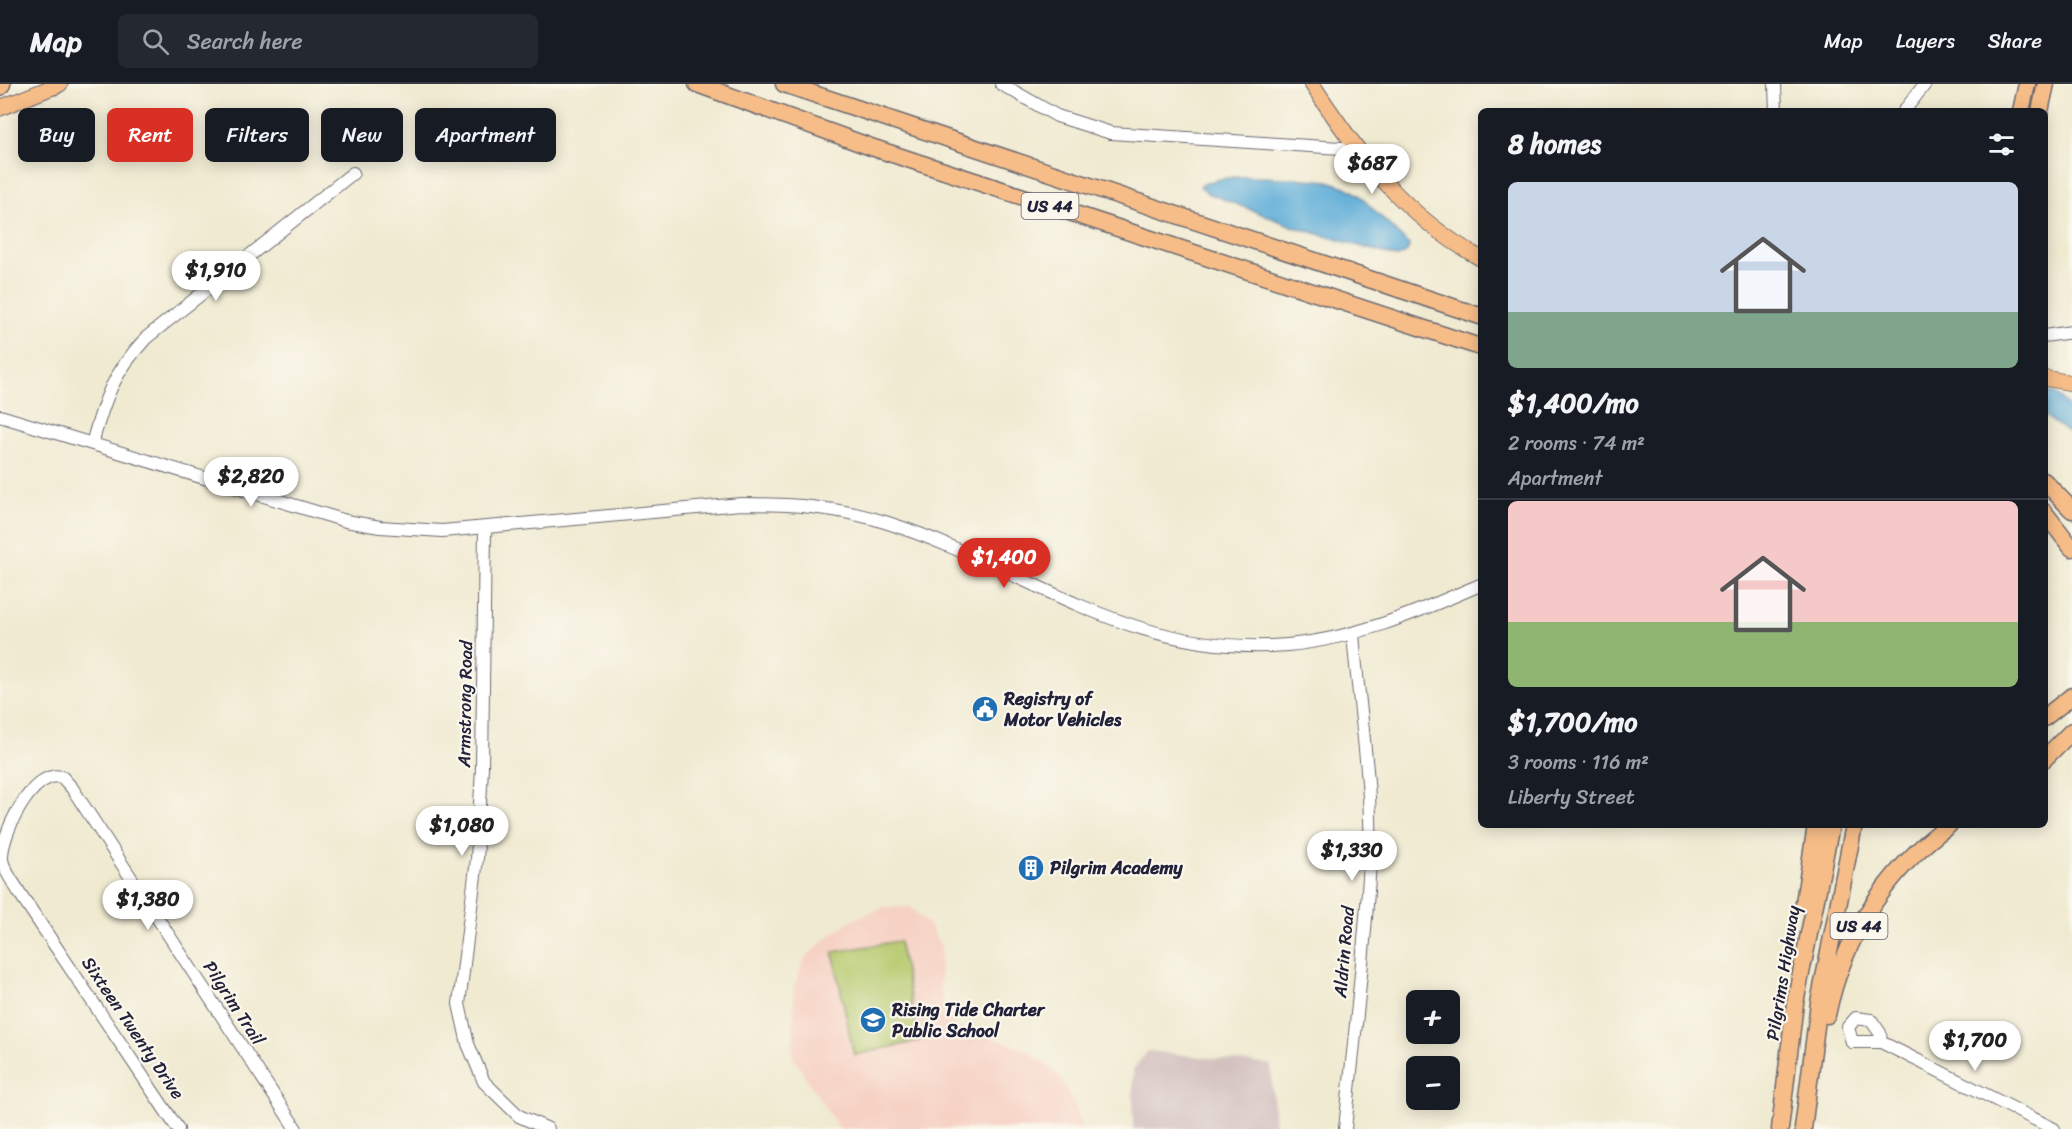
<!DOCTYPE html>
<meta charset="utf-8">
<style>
body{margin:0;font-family:Sriracha,sans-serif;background:#242831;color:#f1f3f6;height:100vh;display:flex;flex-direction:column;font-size:22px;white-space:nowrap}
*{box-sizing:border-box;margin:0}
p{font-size:20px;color:#9ea1a6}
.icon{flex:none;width:33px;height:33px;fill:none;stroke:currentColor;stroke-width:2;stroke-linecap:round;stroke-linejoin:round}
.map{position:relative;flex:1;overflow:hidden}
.side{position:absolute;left:1478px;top:24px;width:570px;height:720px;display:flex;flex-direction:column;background:#171b24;border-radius:9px;box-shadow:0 3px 15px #0003}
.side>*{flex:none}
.banner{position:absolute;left:18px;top:24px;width:570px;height:54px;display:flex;gap:12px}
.fabs{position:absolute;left:1406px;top:906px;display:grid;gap:12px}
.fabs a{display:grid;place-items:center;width:54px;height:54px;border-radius:9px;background:#171b24;box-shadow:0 3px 15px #0003;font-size:30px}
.price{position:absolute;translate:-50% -51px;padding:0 14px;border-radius:21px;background:#fff;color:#222;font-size:20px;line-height:39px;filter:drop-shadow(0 2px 3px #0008)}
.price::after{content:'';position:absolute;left:50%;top:36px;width:18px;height:14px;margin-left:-9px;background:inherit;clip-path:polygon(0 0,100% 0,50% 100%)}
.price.selected{background:#d93025;color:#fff}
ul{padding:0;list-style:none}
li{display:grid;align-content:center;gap:12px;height:318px;padding:0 30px}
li+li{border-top:2px solid #363941}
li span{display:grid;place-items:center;height:186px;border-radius:9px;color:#555}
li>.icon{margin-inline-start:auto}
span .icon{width:108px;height:108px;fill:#fffc;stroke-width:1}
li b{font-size:26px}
h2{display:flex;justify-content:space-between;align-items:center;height:72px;padding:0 30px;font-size:26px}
.tag{padding:0 21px;border-radius:9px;background:#171b24;box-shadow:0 3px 15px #0003;font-size:21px;line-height:54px}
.tag.selected{background:#d93025;color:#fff}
header{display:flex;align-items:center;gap:36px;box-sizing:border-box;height:84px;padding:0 30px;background:#171b24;border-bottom:2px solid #363941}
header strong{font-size:28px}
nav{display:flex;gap:33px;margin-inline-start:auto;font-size:21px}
.search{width:420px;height:54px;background:#242831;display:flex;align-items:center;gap:15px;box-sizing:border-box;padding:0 21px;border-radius:9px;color:#9ea1a6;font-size:22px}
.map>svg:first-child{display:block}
</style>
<header>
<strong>Map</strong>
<div class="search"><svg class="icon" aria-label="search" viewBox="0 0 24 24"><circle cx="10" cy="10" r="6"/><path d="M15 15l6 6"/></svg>Search here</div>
<nav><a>Map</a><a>Layers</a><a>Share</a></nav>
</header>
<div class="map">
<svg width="2072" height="1045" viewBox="0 0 2072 1045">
<rect width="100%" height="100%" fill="#fbf7ec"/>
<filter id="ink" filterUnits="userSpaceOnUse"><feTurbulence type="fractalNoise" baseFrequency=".0167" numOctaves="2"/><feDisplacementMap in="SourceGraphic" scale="12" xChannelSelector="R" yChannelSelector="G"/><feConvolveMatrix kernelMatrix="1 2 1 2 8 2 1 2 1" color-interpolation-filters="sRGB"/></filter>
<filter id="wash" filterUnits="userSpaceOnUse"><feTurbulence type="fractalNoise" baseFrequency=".008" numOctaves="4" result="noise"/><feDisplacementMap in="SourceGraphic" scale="24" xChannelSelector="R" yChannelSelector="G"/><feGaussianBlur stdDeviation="1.35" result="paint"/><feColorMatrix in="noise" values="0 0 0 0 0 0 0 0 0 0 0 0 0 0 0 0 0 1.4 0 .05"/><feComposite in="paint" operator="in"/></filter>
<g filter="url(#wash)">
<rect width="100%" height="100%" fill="#f0ead1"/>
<path fill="#f6d2c4" d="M884 823H910L928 840 941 863 940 900 945 929 958 944 1026 965 1058 990 1075 1021 1082 1045H839L793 973 794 903 805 874 827 854 850 837Z"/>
<path fill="#d1bfbe" d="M1148 967 1271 981 1275 1045H1133V985Z"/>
<path fill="#b5c96d" stroke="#6c7654" stroke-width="1.5" d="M899 857 919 957 854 971 833 868Z"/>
<path fill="#5eadd8" stroke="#40688a" stroke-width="1.5" d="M1293 94 1328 97 1346 103 1358 110 1409 161C1408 169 1404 171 1397 173L1295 143 1208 109 1200 102C1225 88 1264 94 1293 94Z
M2045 306 2054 309 2072 325V351L2045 332Z"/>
</g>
<g filter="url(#ink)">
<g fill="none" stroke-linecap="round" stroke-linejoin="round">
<defs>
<path id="minor" d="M1001 0 1057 32 1111 49 1356 65
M1775 0 1776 27
M1904 27 1925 0
M2044 252 2072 248
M0 332 346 437 380 443 442 447 741 420C792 420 839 423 888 439 1028 484 1128 574 1287 561 1356 555 1417 528 1480 501
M92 360C105 313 113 290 146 254L353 89
M485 443 482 684 477 775 459 920 468 960 484 998 519 1032 548 1045
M1881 958 1880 949 1871 936 1856 934 1848 943 1852 958H1881L2054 1045
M178 1045 19 808C14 799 4 787 2 776 0 752 33 684 62 693L72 704 296 1045
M1345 1045C1354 956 1365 867 1370 777 1373 703 1359 624 1353 550"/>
<path id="major" d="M1312 0C1359 72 1403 131 1480 174
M0 24 60 0
M2044 294 2072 299"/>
<path id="highway" d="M53 0 55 2
M697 0 871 63 1480 263
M784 0 1480 232
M0 3 2 0
M2021 27 2027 0
M2040 27 2046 0
M2044 397 2072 426
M2044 428 2072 464
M2044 634 2072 612
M2044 675 2072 647
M1804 819 1816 741
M1827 931C1843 854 1886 787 1949 741
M1780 1045 1795 919 1831 741
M1803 1045 1819 919 1854 741"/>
</defs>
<use href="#minor" stroke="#6a6870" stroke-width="14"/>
<use href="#major" stroke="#6a6870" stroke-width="17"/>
<use href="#highway" stroke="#6a6870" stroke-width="19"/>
<use href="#minor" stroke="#fff" stroke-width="12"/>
<use href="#major" stroke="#f7bd88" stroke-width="15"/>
<use href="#highway" stroke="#f7bd88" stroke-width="16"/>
</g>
</g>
<defs>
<symbol id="civic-disc" viewBox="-11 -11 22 22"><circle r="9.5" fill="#1f6fb2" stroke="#fbf7ec"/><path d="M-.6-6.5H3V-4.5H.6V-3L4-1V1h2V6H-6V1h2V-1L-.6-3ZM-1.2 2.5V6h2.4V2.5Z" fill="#fff"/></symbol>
<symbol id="building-disc" viewBox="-11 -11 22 22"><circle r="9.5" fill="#1f6fb2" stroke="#fbf7ec"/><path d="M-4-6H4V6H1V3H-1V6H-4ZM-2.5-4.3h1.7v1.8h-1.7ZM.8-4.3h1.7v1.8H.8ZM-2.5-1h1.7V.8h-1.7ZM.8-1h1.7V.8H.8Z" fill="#fff"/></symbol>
<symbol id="school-disc" viewBox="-11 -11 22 22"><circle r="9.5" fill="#1f6fb2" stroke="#fbf7ec"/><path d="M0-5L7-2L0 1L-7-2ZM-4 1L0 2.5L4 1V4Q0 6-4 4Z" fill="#fff"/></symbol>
</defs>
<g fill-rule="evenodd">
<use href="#civic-disc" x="970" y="610" width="30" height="30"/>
<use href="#building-disc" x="1016" y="769" width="30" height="30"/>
<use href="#school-disc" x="858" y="921" width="30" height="30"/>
</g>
<g text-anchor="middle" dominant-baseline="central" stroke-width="4.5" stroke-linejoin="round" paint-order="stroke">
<g fill="#fbf7ec" stroke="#636270" stroke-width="1.5">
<rect x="1021.5" y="109" width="57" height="26" rx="4.5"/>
<rect x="1830.5" y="829" width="57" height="26" rx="4.5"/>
</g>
<g font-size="16" font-weight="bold" fill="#22223b">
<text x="1050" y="122">US 44</text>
<text x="1859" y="842">US 44</text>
</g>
<g font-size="18" font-weight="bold" fill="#22223b" stroke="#fbf7ec" text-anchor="start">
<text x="1004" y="615">Registry of<tspan x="1004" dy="21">Motor Vehicles</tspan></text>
<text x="1050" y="784">Pilgrim Academy</text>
<text x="892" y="926">Rising Tide Charter<tspan x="892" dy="21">Public School</tspan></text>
</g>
<g font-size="18" fill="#22223b" stroke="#fbf7ec">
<text transform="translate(465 620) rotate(-89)">Armstrong Road</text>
<text transform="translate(1344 868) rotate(-85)">Aldrin Road</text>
<text transform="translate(1783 889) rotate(-81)">Pilgrims Highway</text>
<text transform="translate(234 919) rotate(57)">Pilgrim Trail</text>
<text transform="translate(133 944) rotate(56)">Sixteen Twenty Drive</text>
</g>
</g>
</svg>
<div class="fabs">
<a>+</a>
<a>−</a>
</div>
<b class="price" style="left:1372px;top:111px">$687</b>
<b class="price" style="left:216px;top:218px">$1,910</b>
<b class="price" style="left:251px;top:424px">$2,820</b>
<b class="price selected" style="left:1004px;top:505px">$1,400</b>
<b class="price" style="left:462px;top:773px">$1,080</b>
<b class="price" style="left:1352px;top:798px">$1,330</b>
<b class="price" style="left:148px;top:847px">$1,380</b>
<b class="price" style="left:1975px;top:988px">$1,700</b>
<div class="banner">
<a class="tag">Buy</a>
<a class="tag selected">Rent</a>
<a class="tag">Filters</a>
<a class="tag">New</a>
<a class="tag">Apartment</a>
</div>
<section class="side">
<h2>8 homes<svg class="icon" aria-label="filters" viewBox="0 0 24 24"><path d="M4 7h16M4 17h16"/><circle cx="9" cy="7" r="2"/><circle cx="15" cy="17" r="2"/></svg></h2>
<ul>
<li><span style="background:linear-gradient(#c9d6e8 70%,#7fa58c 0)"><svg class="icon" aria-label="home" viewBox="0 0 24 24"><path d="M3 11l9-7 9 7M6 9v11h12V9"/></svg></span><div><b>$1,400/mo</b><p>2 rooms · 74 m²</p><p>Apartment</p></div></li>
<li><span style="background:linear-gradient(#f6c9c9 65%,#8fb573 0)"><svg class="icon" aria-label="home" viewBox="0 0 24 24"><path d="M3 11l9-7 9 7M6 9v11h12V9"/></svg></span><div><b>$1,700/mo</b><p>3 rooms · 116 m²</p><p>Liberty Street</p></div></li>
</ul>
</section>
</div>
